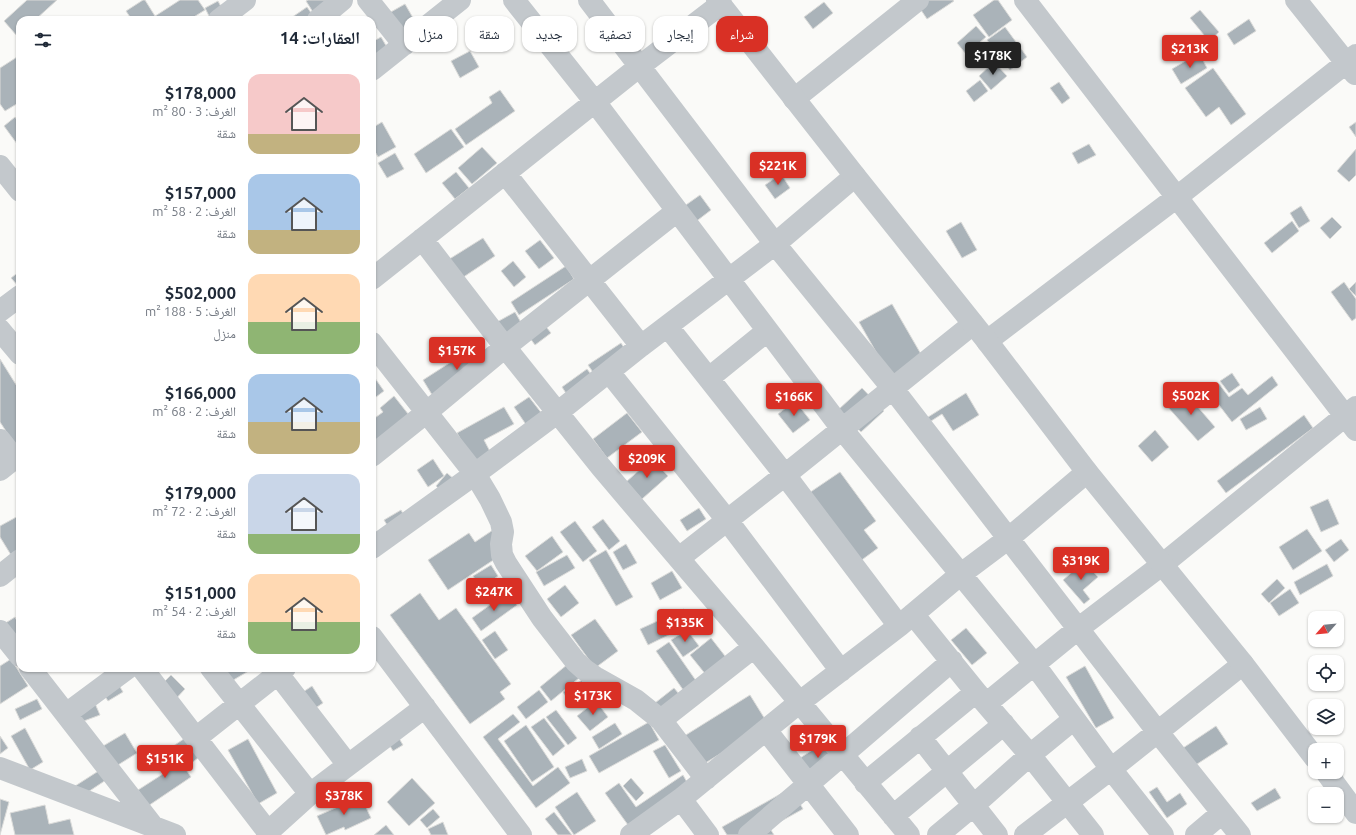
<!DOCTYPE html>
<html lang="ar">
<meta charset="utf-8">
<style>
body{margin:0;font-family:Ubuntu,"Noto Naskh Arabic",sans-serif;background:#f6f6f7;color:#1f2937;direction:rtl;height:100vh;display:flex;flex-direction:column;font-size:15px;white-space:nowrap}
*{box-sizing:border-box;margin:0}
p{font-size:13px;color:#747a83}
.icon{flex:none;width:22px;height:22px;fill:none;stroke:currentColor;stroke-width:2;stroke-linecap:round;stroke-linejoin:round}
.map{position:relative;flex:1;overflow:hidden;direction:ltr}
.drawer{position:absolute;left:16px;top:16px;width:360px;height:656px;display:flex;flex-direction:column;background:#fff;border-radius:12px;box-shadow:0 1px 3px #0004;direction:rtl}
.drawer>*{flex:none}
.guide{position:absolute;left:388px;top:16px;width:380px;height:36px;direction:rtl;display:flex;gap:8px}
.needle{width:26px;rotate:243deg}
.fabs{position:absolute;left:1308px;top:611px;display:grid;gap:8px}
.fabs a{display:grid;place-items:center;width:36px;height:36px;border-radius:8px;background:#fff;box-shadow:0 1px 3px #0004;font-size:20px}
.price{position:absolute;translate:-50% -34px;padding:0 9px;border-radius:4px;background:#d93025;color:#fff;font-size:13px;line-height:26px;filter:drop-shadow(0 1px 2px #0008)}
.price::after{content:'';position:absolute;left:50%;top:24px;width:12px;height:9px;margin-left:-6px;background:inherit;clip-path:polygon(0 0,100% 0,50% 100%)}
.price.on{background:#222;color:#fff}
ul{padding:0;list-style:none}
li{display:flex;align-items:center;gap:12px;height:100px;padding:0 16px}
li span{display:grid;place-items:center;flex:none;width:112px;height:80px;border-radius:12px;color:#555}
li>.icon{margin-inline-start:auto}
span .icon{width:48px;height:48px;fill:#fffc;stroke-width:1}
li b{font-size:17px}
h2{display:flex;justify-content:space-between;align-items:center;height:48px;padding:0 16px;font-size:17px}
.tag{padding:0 14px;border-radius:12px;background:#fff;box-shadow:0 1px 3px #0004;font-size:14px;line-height:36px}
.tag.on{background:#d93025;color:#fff}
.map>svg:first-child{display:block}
</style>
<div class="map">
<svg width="1356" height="835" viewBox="0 0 1356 835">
<rect width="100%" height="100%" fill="#fafaf8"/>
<path fill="#aab3b9" stroke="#dcdcda" d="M27 0H57L35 20H20V33L17 36 4 21Z
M143 0H145L155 16 149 20H132L126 11Z
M180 0H198L205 10 189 20H149Z
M308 0H344L318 20 306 1Z
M929 0H953L954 1 927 19 919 7Z
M994 0H998L1012 20 989 37 973 15Z
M218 1 228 20H211L205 8Z
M824 2 833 13 813 29 804 17Z
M405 4 427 42 404 55 382 17Z
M307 7 316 20H288Z
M1200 10 1219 32 1209 41 1190 18Z
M1249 19 1256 31 1234 45 1227 34Z
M976 26 986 37 966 54 957 43Z
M1005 27 1027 57 1010 70 987 40Z
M381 37 395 61 382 70 372 54V42Z
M470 51 479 67 460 78 451 61Z
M1199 53 1207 68 1181 84 1172 69Z
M17 57 20 62V102L5 111 0 104V68Z
M994 62 1007 76 991 90 979 76Z
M1213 68 1246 114 1231 125 1219 107 1206 117 1185 88Z
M980 80 988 91 974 102 966 91Z
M1059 82 1070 98 1062 104 1050 88Z
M500 90 515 111 466 145 455 129 492 103 489 97Z
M15 117 20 124V148L4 126Z
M382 122 396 147 378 157 372 146V128Z
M1356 122V137L1349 127Z
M451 129 464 147 426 173 414 154Z
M1089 144 1096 155 1078 164 1072 153Z
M482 147 497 163 472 184 458 168Z
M1356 149V175L1349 182 1337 171Z
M395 153 404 169 387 178 378 163Z
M456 172 469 188 455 199 442 183Z
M781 174 790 188 775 199 765 185Z
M700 195 711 210 694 223 683 207Z
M1301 206 1310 221 1299 228 1290 213Z
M1332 217 1342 227 1330 239 1320 228Z
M1292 221 1299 231 1272 253 1264 243Z
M961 222 977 250 962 258 946 231Z
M483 238 495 256 456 282 443 263Z
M540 240 554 258 539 269 525 251Z
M513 261 526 277 514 287 501 271Z
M566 266 574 279 519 315 511 302Z
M20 271V288L11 278Z
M1344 282 1356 299V318L1352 321 1331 292Z
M1356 282V296L1349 289Z
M892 304 929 368 896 387 859 322Z
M515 312 527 333 509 343 497 322Z
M543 323 551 333 535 345 527 334Z
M621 343 629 356 597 378 588 365Z
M479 344 491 362 434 398 423 380Z
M0 359 20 391V441L15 445 0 422Z
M587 369 596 381 571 401 562 387Z
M1232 373 1240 385 1229 393 1220 381Z
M372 374 384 391 372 400Z
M1272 376 1278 385 1232 422 1209 392 1219 384 1229 397 1242 388 1248 395Z
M862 388 884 411 861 432 839 409Z
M1184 391 1215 427 1198 441 1167 406Z
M966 393 979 415 953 431 942 414 928 423 925 419Z
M394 396 416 424 372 450V438L373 437 372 435V420L383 412 380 408Z
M529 397 543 415 527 426 514 407Z
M795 401 810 420 793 433 778 414Z
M504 407 514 424 484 440 495 461 478 470 457 433Z
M1260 407 1267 419 1246 430 1240 419Z
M627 413 642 432 607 458 593 439Z
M1304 415 1313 428 1226 493 1217 481Z
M1155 430 1169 447 1152 462 1138 446Z
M433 459 444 476 428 487 417 470Z
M652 459 668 476 642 499 626 482Z
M840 472 876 521 864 530 878 548 859 562 809 493Z
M447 473 456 481 445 494 436 486Z
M1328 499 1339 524 1321 532 1310 507Z
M699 508 706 519 687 531 680 520Z
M401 510 408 523 392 533 384 520Z
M20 515V550L11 555 0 537V526Z
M603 519 620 541 609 550 592 527Z
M575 521 597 551 583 562 560 532Z
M1307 529 1322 551 1293 570 1279 547Z
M493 530 507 551 448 590 428 560 469 533 475 542Z
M552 536 563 552 537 571 525 556Z
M1341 539 1349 550 1334 562 1325 550Z
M626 544 637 563 623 570 613 552Z
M606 550 633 597 616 606 589 560Z
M567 555 575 568 544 586 536 572Z
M1084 562 1098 577 1083 590 1090 599 1084 604 1063 580Z
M1327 564 1333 576 1300 595 1294 582Z
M491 565 498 576 481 588 473 576Z
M672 571 682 588 660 600 651 583Z
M1277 579 1285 588 1269 603 1261 594Z
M565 585 579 603 561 617 547 599Z
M1290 589 1299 603 1279 616 1270 603Z
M508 592 517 605 481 631 472 618Z
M420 593 439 620 456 608 511 684 500 692 505 699 470 724 390 615Z
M684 609 691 624 648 645 640 629Z
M15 617 20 627V646L4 624Z
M595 619 618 651 595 668 571 635Z
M966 628 987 653 972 665 951 640Z
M687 630 699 646 683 657 671 640Z
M495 631 508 650 495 659 482 640Z
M711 638 732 665 711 681 690 655Z
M669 642 699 685 686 694 656 651Z
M11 659 28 686 0 704V666Z
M568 664 579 678 551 701 540 687Z
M1085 666 1114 718 1096 728 1066 677Z
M222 668H252V669L230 682Z
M113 675 123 692 108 701 97 684Z
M171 675 185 689 171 704 157 689Z
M582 680 591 695 573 707 563 692Z
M312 686 323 703 311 711 300 694Z
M674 688 679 694 661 709 655 703Z
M539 690 548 702 526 719 517 707Z
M90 692 100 715 73 725Z
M750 695 768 724 699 767 681 738Z
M37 699 42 709 20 720 15 709Z
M596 701 608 717 590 731 577 716Z
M556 710 577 738 568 745 546 717Z
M513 714 520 722 498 739 533 786 558 767 570 783 536 808 483 737Z
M544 718 565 746 553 756 531 727Z
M649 722 659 740 599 773 589 756Z
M615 723 622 734 599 749 592 737Z
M526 725 554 767 532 782 504 741Z
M1216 726 1228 744 1191 768 1180 750Z
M25 728 43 762 30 770 11 736Z
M394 730 403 745 393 751 384 736Z
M125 733 137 753 110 770 98 749Z
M0 736 8 748 0 754Z
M188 736 202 755 186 767 172 747Z
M248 739 277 793 258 804 228 750Z
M825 742 837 760 811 776 800 758Z
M665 745 681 771 669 778 653 751Z
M172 749 191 777 148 806 138 790 166 772 157 759Z
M582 759 587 771 570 778 565 767Z
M100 770 106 780 79 798 72 788Z
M683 775 688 784 628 825 605 793 619 783 636 807Z
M412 778 435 803 409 826 387 802Z
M631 778 644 793 636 801 623 786Z
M1157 787 1167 802 1180 793 1187 804 1167 818 1149 792Z
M791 788 803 809 756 835H727L722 827Z
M1275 788 1281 798 1257 811 1251 803Z
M577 792 596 821 574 835 555 807Z
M361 797 371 818 345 830 344 827 326 835 317 816Z
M0 799 9 802 0 835Z
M45 805 49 824 70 819 74 835H15L10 813Z
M433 809 440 817 427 828 420 820Z
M554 812 572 835H558L545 819Z
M443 822 448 835H431L428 829Z
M386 825 394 835H374Z
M771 830 774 835H764Z"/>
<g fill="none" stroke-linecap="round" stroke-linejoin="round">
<path stroke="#c3c8cc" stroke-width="22" d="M368 0 404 45
M514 0 595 102 842 429 1034 664 1111 769 1163 835
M589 0 775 244 893 389 1157 731 1240 835
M1025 0 1356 430
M1296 0 1355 74
M219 20 245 0
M318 20 342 0
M372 70 460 0
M794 99 918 0
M0 166 20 191
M505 173 641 346
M422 239 505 347 601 467 754 647 909 835
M372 279 640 66 721 4
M0 311 20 296
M668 327 785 475 899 626
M0 330 20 354
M987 341 1177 197 1356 55
M372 343 475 474 490 499 501 522 503 532 501 544 502 555 506 563 542 618 576 662 585 670 595 677 636 700 661 720 706 779
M609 372 727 520 841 671
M709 378 767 331
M0 440 14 458
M372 456 427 412 505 347 677 211
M0 470 20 454
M372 548 475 474 557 413 641 346 775 244 855 176
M679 558 785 475 973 324
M0 576 20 560
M913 614 976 692 1030 755 1093 835
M0 631 20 656
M372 637 521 835
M30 668 152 825
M142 668 268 832
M211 668 310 794
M278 674 348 765
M987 703 1079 628 1163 564 1356 407
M66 714 128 668
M661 720 754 647
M766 730 848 835
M920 737 997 835
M196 738 285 668
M0 768 175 835
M865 783 976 692
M681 799 708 835
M893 816 1004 724
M267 835 268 832 310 794 425 707
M631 835 681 799 800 702 899 626 961 574 1009 538 1087 472
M749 835 952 661
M938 835 974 805 1030 755 1074 719
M1025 835 1111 769 1243 664
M1196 835 1222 813"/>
<path stroke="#c3c8cc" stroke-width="22" d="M717 0 855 176 987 341 1087 472 1243 664 1315 758
M1326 772 1356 813"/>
</g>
</svg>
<div class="fabs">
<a><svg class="needle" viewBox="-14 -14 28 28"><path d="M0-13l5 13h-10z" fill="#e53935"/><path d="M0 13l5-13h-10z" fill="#747a83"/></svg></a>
<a><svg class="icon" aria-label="locate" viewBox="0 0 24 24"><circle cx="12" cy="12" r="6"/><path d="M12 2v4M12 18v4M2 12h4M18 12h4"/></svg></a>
<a><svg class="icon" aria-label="layers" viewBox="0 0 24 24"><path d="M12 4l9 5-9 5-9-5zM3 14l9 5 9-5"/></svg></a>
<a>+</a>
<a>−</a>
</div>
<b class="price" style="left:1190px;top:69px">$213K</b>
<b class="price on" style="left:993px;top:76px">$178K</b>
<b class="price" style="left:778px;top:186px">$221K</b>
<b class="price" style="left:457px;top:371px">$157K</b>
<b class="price" style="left:1191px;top:416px">$502K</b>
<b class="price" style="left:794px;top:417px">$166K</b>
<b class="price" style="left:647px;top:479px">$209K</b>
<b class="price" style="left:1081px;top:581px">$319K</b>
<b class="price" style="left:494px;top:612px">$247K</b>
<b class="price" style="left:685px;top:643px">$135K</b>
<b class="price" style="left:593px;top:716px">$173K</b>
<b class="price" style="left:818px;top:759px">$179K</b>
<b class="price" style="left:165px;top:779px">$151K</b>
<b class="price" style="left:344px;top:816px">$378K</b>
<div class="guide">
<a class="tag on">شراء</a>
<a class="tag">إيجار</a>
<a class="tag">تصفية</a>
<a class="tag">جديد</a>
<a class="tag">شقة</a>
<a class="tag">منزل</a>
</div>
<section class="drawer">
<h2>العقارات: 14<svg class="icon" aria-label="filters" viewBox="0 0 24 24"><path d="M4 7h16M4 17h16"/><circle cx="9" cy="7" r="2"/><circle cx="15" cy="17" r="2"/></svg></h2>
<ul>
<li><span style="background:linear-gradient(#f6c9c9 75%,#c2b280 0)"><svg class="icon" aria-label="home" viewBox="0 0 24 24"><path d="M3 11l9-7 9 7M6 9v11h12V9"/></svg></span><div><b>$178,000</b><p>الغرف: 3 · 80 m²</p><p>شقة</p></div></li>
<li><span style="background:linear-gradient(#a9c7e8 70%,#c2b280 0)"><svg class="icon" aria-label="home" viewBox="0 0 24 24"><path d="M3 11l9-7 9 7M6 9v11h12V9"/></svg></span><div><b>$157,000</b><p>الغرف: 2 · 58 m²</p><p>شقة</p></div></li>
<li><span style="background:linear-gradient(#ffd9b3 60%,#8fb573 0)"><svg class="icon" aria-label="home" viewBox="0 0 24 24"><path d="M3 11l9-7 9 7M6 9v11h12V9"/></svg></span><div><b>$502,000</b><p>الغرف: 5 · 188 m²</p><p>منزل</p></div></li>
<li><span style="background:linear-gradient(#a9c7e8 60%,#c2b280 0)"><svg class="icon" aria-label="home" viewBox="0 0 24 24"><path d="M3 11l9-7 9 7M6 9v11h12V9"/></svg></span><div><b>$166,000</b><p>الغرف: 2 · 68 m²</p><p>شقة</p></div></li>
<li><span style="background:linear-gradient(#c9d6e8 75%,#8fb573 0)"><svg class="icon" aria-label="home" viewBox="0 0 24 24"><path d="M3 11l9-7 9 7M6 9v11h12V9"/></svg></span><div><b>$179,000</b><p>الغرف: 2 · 72 m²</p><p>شقة</p></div></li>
<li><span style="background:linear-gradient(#ffd9b3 60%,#8fb573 0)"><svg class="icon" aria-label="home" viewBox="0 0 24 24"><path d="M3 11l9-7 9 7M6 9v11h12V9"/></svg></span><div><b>$151,000</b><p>الغرف: 2 · 54 m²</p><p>شقة</p></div></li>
</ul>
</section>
</div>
